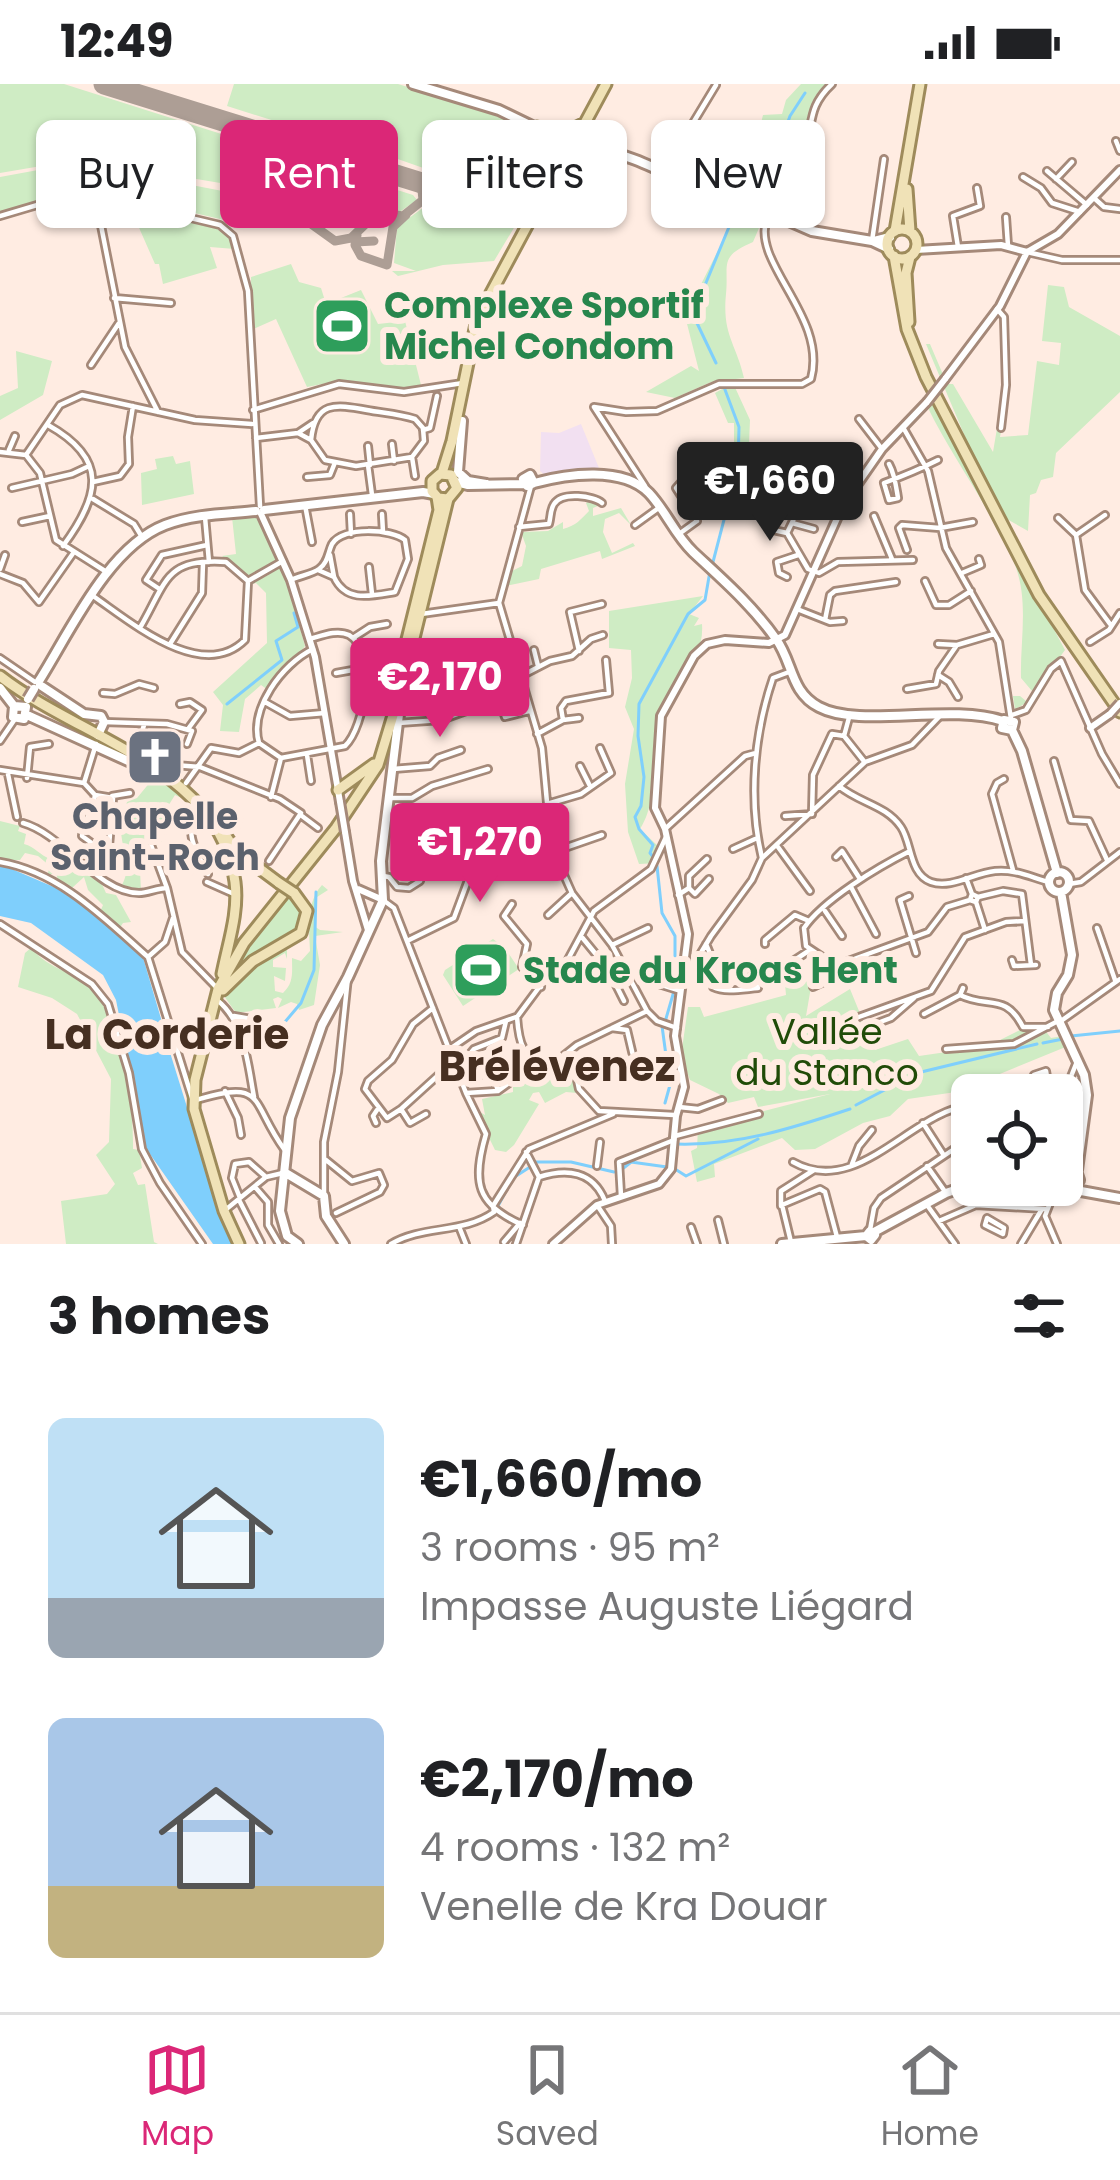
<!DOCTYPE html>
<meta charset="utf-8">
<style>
body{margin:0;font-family:Poppins,sans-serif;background:#f6f6f6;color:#202124;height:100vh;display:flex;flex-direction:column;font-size:45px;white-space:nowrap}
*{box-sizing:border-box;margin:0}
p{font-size:39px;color:#757577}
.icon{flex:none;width:66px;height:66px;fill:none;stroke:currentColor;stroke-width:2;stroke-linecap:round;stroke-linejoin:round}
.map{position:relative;height:1160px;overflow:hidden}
.side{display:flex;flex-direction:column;background:#fff;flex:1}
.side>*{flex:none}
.top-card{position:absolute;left:36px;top:36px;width:1050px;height:108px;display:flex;gap:24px}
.controls{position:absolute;left:951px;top:990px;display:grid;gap:24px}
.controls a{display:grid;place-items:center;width:132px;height:132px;border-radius:18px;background:#fff;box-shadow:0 3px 9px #0004;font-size:60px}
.price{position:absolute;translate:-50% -102px;padding:0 27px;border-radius:12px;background:#db2777;color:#fff;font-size:39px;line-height:78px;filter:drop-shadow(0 3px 6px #0008)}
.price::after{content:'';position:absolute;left:50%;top:72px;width:36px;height:27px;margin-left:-18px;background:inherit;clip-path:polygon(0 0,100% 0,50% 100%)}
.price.on{background:#222;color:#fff}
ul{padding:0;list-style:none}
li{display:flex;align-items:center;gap:36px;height:300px;padding:0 48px}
li span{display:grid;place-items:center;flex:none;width:336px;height:240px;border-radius:18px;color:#555}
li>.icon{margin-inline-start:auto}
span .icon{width:144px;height:144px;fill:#fffc;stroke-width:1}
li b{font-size:51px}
h2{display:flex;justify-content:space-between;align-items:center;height:144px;padding:0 48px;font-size:51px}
.chip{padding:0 42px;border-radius:18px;background:#fff;box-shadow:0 3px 9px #0004;font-size:42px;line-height:108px}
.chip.on{background:#db2777;color:#fff}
.status{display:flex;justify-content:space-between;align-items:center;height:84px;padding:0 60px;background:#fff;direction:ltr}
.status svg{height:33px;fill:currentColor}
.tabs{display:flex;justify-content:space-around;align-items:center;height:168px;border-top:3px solid #e0e0e0;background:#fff;font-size:33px;color:#757577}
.tabs a{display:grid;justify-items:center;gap:6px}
.tabs .on{color:#db2777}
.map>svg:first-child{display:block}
</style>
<div class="status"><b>12:49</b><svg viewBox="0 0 49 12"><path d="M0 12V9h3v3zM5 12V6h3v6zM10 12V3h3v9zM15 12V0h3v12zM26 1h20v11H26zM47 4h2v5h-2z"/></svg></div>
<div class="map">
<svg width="1120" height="1160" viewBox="0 0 1120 1160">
<rect width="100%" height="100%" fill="#ffece2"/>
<path fill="#f2e0f1" d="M581 340 601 389 546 392 540 387 541 348 559 349Z"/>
<path fill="#cfecc4" d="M0 0H64L413 111 417 116 398 129 137 85 53 80 0 89Z
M234 0H398L505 33 551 60 557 72 494 177 443 181 398 192 392 187H416L394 179 397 143 424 123 429 114 438 116 446 92 375 67 374 60 370 67 227 22Z
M801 0H829C798 29 815 40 799 70 789 90 774 99 768 121L761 124 742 120C746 93 764 73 777 48L760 43 763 31 782 30 786 16Z
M49 84 145 92 259 114 265 121 258 144 88 104 0 129V93Z
M129 121 216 142 229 150 235 165 210 163 217 184 163 200 159 180H155Z
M739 125 754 129 759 144 753 158C718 173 729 180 726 210 722 251 736 259 744 294L711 298 675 314 646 308 691 282 699 287 685 232Z
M291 180 299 198 321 204 326 220 361 206 378 240 405 237 421 301 395 305 343 296 307 303 276 235 251 246V193Z
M1048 201 1064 203 1069 223 1120 252V308L1056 369 1053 393 1041 396 1036 409 1030 411 1028 447 1005 434 966 355 926 260H930L947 300H953L993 368 1002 315 1003 264 1008 263 1009 309 1000 353 1028 351 1037 277 1059 281 1061 259 1042 257Z
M16 267 52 277 43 311 0 336V312L18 304Z
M733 299 750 336 748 383 738 424 717 436 704 405 734 364V339H728L715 309Z
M933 318 1065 566C1051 584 1037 617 1015 625L1013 612H1020L1026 617 1031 614 1032 607 1021 594C1020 557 1029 517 1015 481 993 427 954 377 928 324Z
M173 372 176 380 190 377 194 410 142 421 141 389 157 385 155 375Z
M590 417 600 421 593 424V432L621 424 631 441 619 429 605 435 603 448 612 469 633 459 635 462 602 475 600 467 541 485 539 495 506 502 510 488 522 482 526 462 521 448 548 447 563 438V445C577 441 580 436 589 427L586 419Z
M254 430 260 433 278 474 250 494 222 472 236 470 232 433Z
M278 481 284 486 305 562 271 608 261 601 245 615 239 648 220 647 223 621 213 608 267 559 266 509 256 499 249 501 268 491 267 488Z
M703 512 689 530 699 534 694 542 702 540C705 580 670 597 659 633 647 670 661 712 640 745L658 762V779L639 780 628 748 625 700 634 645 625 623 632 594 631 566 609 564V527Z
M153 685 190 718 175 711 165 727 167 742 161 749 162 757 154 763H139L141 808 132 807 131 803H121C133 782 122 767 121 747 121 739 125 726 127 718L137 714 151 697 148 688Z
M0 737 20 742 18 747 26 750 24 760C35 763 40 771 50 775 74 787 93 775 106 809L116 811 131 838 123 839 119 845 100 828 103 821 88 806 84 793 72 804 58 797 56 788 47 792 50 782 38 772 25 769 20 776H0Z
M322 801 328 806 317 813 314 842 320 846 343 848 315 852 320 881 314 921 299 926 297 920 291 918 278 924 282 915 278 913 273 915 276 924 236 929 224 912 234 896 287 863V875L285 869 273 876V883L286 884 285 897 274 892 275 907 283 909C294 899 292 888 292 874L301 877 310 867C309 845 306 818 322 801Z
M288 809 304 828 299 846 229 893 249 857Z
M493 855 505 864 519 885 463 922 443 891 445 886Z
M32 863C43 883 71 886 90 904 122 934 134 1022 133 1065L139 1066 142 1084 133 1089 138 1101 145 1100 154 1158 158 1160H66L61 1117 107 1110 115 1100 96 1071 109 1058 111 995 77 930 52 914 18 903 25 869Z
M812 897 806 932 850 905 875 966 908 955 919 972 988 962 1022 945H1044L1051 954 1063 952 1068 962 956 1008 908 1015 890 1032 863 1039 815 1065 795 1066 782 1054 714 1080 715 1093 697 1098 691 1067 697 1064 698 1044 830 1010 758 1023 754 1013 728 1019 719 1010 690 996 681 972 688 923H700L704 933 786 911 785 900Z
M568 980 577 1009 566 1008 545 1019 539 1008 533 1009 529 1016 539 1020 514 1061 506 1068 495 1066 475 1025 485 1031 482 1015 513 1008V1000L520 996 522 999Z"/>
<path fill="#7fcffc" d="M0 780 75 812 142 870 162 938 158 940 164 962H168L219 1126 236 1160H213L145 1063 116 916 103 891 31 839 0 832Z"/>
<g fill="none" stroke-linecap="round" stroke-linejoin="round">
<path stroke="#7fcffc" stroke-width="3" d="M742 119 780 60 790 32 805 9
M716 279 696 237V223L736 126
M713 478 738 382 739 343 724 303
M227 620 282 576 276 557 298 543 294 529
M654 774 650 769 653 761 639 745 635 733 641 722 644 693 638 652 639 620 688 530 705 516 710 487
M657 782 662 829 675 852V902
M665 938 674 907
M662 942 670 1001 665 1019
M279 945 301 919 314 886 316 808
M1071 952 1120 947
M1043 959 1063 955
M856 1021 917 989 1037 960
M676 1060C737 1062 793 1044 850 1025
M536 1078H571L614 1088
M631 1078 667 1083
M675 1085 686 1092 758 1055
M621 1086 639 1072 670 1061
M498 1122 513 1094 530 1083"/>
<path stroke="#ad9e95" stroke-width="9" d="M409 95 429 94V103L421 105
M308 119 302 125 303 134 335 157 351 154 376 130
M286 123 292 116 403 132 423 116 422 106 409 95
M357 151 355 161 361 172 387 181 393 143 406 131
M355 158 374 157"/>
<path stroke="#ad9e95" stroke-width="21" d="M104 0 441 105"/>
<defs>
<path id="minor" d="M1116 57 1120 67
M1047 87 1087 121
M1023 93 1041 104 1052 119 1080 128
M682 94 693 39 716 1
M1056 95 1072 78
M95 111 125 263 158 328
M1094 114 1104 123 1120 125
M770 124C774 101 790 92 801 73 816 44 804 26 832 0
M0 132 81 108 220 141 233 152 248 207 260 422
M1006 133 1008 162
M872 157 884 75
M958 163 953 132 980 122 977 104
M1027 168 1062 176H1120
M114 214 171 219
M997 225 1004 233 1006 301 1001 344
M91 281 119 239
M594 323 626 328 657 327 719 300H802L811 295C828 232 750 179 767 134
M594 323 645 402
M253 326 339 300 404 308 463 299
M859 335 882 365
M48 341C109 375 100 412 63 462
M904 345 928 387 946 464 999 558 1011 635
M423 346 430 344 437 312
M298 349 311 356 325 376 356 382 412 373 424 357 423 344 415 335C399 330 383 329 367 326 335 320 315 317 311 356
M256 354 298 349 313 339
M392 360 394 377
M368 362 370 381
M9 366 15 352
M0 368 26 371
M26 371 60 321 82 311 195 336 252 340
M26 371 40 389 56 456 105 487
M412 373 415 392
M889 380C895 391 896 402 898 414L889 416 884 399C903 392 920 385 938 376
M368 381 372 411
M795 391 804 400 802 418 787 449 808 485 819 489 838 478 913 476
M307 393 330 391 334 381
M93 398 120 392 129 380 128 353 133 322
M804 400 819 403 833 386
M531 402 499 519 542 664 551 762 572 809 612 861 647 927
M12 404 72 390 87 383
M93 415 134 440 142 453
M802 418 819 420
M305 421 312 458
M350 430 351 450
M382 430 383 448
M874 432 892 475
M205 433 209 478
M1058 434 1076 451 1085 506 1110 540
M22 438 50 432
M792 439 814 445
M635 441 660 423
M519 443 549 440C551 433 550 426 554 420 562 407 594 412 602 419
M769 445 787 449
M679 450 697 437 676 404 684 395
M1076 451 1105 431
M907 466 899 444 902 441 940 444 973 438
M330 471 334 493
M369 483 372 510
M0 485 5 471
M962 489 981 481 979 475
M0 490 23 499 39 518 74 468
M787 493 779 489 777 478 798 471
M291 496C299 492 312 490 319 485 328 479 328 468 332 460 343 442 392 445 405 456L408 475 395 508C371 512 346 519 334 493L318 486
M925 497 936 521H949L971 507
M158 504 146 496 162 471 207 461
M93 512C131 538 202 599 245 556L248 497
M797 525 830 538 843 537
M421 530 499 519
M825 536 830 511 835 507 896 498
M141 542C167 497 165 474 226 478L248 497 283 477
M353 554 370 543 387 540
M310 555C321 552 337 545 349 551 377 567 365 643 345 662L281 674 259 659C249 625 282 580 313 565
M1090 558 1109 546 1120 529
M170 560 202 509 203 479
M938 560 957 561 994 550
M534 566 538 582
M579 567 570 528 602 520
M0 574 35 598
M336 589 364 584
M938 591 949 598 958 613
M519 593 550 577 572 572 591 555 603 551
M907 605 936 600 939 587 957 561
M103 609 115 610 139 600 154 604
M497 610 505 633 529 627
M265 618 290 632 325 629
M180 620 190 618 202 626 188 645
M1012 631 1026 626 1051 585 1061 577 1102 670 1120 700
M563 636 579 634
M104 638 167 640 192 647 187 660
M398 639 441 636 469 626
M537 650 563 636 561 624 566 617 609 609 606 576
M844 652 850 630
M0 657 15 635
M137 664 144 641
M307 671 311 697
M1054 677 1071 736 1089 737 1107 776
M162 680 200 683 280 715 301 729 269 777
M580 682 590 702
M393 685 430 682 438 674 461 666
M0 686 84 699 96 660
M8 690 17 733
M27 694 30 663 49 660
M1004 695 997 699 992 710 1013 786
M84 699 95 711C93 726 82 742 82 752L100 765 109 762 113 714 95 711
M186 699 211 664 239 669 259 659
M839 702C859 719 886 721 901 743 912 759 909 790 931 798 951 805 974 789 995 787 1015 785 1030 793 1049 798
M112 712 130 709
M271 713 281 674
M389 714H412L432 702 488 685
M547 720 581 710 611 689 600 664
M206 722C179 743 195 765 208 790
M498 724 520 774
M302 732 318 744
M785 732 812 730 813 691 832 650 844 652 863 676
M23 739C63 750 98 809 139 809 148 809 157 804 167 804
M528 743 546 736
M665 745 745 672 756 669
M151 761 167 804 182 868 217 904
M778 763 810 807
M733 765 755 755
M910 767C878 783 823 816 804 844L806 862 833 880 843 879 928 848 947 823 970 816
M553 768 602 751
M836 773 842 767 860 795
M762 774 865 678 912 661 939 633
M762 774C748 716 754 650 773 594L789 588
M0 778C60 788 105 835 148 873
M498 779 551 762
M453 781 468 795
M383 792 389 793 397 803 409 804 420 797
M966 794 972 810 978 813 976 818 970 816 972 810
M207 798 234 810
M1069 800 1081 798 1120 768
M851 803 876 850
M689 804 695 810 709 795
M678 811 689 804V792L707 775
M909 812 900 816 916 869
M978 813 1003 807 1022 810 1031 881
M383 816 394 824 466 1009 498 1007 516 994 542 989 577 961 647 927 657 937 677 944
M976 818 985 846
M512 820 504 832 527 860 522 883 541 903
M825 827 842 852
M548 831 572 809
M0 840 92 900 108 920 129 989 142 1065 160 1099 202 1160
M1097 844 1115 896
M581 852 608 885 624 917
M407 857 454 834 480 764 478 737
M706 860 711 872 713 903C725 909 744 905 758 904L753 890 743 905
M765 860V856L795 831 809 837
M612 861 648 844
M148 873 193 1017C267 994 249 1016 284 1065
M148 873 165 858 173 834
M1012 876 1014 882 1036 881
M782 880 784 883 810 866
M649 897 678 906
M684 897 711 852 752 796 762 774
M553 898 559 894 554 887
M813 903 826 897 833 880
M963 904 960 911C988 925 1005 908 1023 943H1048
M914 914 891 934 859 946 854 939 856 934 931 907 965 853 1006 838 1025 837
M217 916C245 938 248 981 254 1013
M433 924 413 940 392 976 368 997 365 1005 387 1034 401 1025 455 976
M924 930 960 911
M234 932 257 936
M517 933 546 894 566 879 594 827 651 785 666 753
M517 933C519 961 522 971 548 983
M1061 937 1120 895
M612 944 627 946 635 980
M451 964 476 947 516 933
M946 965 1014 960 1058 937
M571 968 579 1005 599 1027 674 1031
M1049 1004 1046 987 1034 991 1054 1011
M225 1007 238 1034 241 1051
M498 1007 493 991 480 990 471 984 469 971 474 965 502 954 506 937
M466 1009 486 1050C472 1098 476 1121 523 1141
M1062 1015 1076 980
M679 1023 698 1025 722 1016
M401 1025 410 1039 426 1030
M376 1039 373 1032 377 1026
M923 1039 943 1070
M675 1052 759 1030
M326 1076 352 1097 379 1089 384 1101 380 1108 336 1129
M793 1078C858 1115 912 1026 972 1021
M852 1080 859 1062 872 1046
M597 1082 600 1058
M927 1082 946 1109
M539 1093C567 1084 593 1087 605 1117
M255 1103 268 1118V1141L279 1160
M324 1112V1058L338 988 348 893
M621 1112 619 1078 674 1056
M240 1114 232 1094 235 1080 249 1078 266 1093
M239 1116 261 1159
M597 1121 611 1142 612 1160
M927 1121 955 1160
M781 1122V1107L814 1086
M224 1127 266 1093 283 1089
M494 1128 493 1122 529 1065 613 1030
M987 1134 1004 1144 1003 1150 985 1141Z
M718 1136 724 1160
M939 1137 976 1121 1046 1125
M691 1143 697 1160
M460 1145 466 1160
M870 1146 874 1124 881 1114 972 1053
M504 1158 520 1139
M791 1158 782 1121 820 1105 825 1108 837 1153
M391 1160C423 1141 463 1150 494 1128
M516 1160 539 1093 526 1068
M1021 1160 1042 1125
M1057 1160 1045 1132 1057 1101"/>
<path id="tertiary" d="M916 166 1001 161 1027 168
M945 295 1000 222 1027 168 1058 150 1120 86
M261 430 291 496 315 573 340 718
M1090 644 1110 630
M345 748 353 797 368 846
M358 805 383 816
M553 1160 597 1121 659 1100 671 1085 676 1032 684 1003 675 952 688 850 665 745 655 724 661 632 694 572 707 560 725 556 769 559 785 551 843 421 882 365 927 318"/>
<path id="secondary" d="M413 0 499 26 563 57
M587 63C650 71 702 116 764 127L767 134 773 130 812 147 872 157 889 165
M874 157 890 153
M462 337 458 388 468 397 486 400
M530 391 534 399 527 402 523 395Z
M456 398 468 401 524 400
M534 399C567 390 623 382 649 409 666 427 675 451 693 468 723 496 752 521 776 555 793 578 790 608 819 623 860 645 949 619 1003 637
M264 426 423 408 434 410
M39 597C70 548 108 463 165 441 194 430 226 430 256 427
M40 601 84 630 101 632 104 638 98 651
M0 604 14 622 13 633 24 635 26 623 14 622
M27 631 137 681H150
M1012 646 1002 644 1004 636 1014 638 1012 646 1022 667 1057 789
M1049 798a10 10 0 1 1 20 0a10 10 0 1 1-20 0Z
M1061 808 1072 871 1068 891 1057 909 1054 926 1084 991 1087 1011 1077 1086
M284 1088 324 1112 326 1132 344 1160
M1023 1101H1037
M1059 1101 1070 1105 1079 1096 1075 1084 1062 1083
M1070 1105 1120 1114
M870 1147 875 1151 871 1156 866 1152Z
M874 1148 946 1109 972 1100
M298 1160 287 1152 280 1127 290 1034 322 941 348 893 383 816 381 777 401 614
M782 1160 866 1152"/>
<path id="primary" d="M537 43 561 64
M567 64 578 68 588 62 589 51 580 42
M907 105 910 147
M887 160a15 15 0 1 1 30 0a15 15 0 1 1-30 0Z
M895 147 920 0
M894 172 907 245 926 293 1039 511 1120 628
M909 238 906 189 910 173
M442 389 452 357 477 235 565 71V49L585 39 606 0
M0 592C79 654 222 685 235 798 239 829 228 859 222 890
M392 616 439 426 437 413
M338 706 374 680
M226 752 236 767 279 799
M223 906 253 877 301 849 307 827 294 809
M239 1160 224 1127 194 1025 195 996 218 905 244 859 336 744 378 681 404 595 448 415 457 404 451 391 440 390 432 397V407L438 414 448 415"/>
</defs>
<use href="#minor" stroke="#a58979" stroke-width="10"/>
<use href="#tertiary" stroke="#a58979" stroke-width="12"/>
<use href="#secondary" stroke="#a58979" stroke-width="14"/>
<use href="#primary" stroke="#9e8b5b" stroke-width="15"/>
<use href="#minor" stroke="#fff" stroke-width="4.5"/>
<use href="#tertiary" stroke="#fff" stroke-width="6"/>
<use href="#secondary" stroke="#fff" stroke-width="8"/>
<use href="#primary" stroke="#f0e2b7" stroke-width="9"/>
<defs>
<path id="tertiary-bridge" d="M927 318 945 295
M1110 630 1120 619
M340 718 345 748"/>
<path id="secondary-bridge" d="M28 615 34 605"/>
<path id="primary-bridge" d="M279 799 294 809"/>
</defs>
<use href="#tertiary-bridge" stroke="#a58979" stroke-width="12" stroke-linecap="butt"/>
<use href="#secondary-bridge" stroke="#a58979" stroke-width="14" stroke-linecap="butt"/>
<use href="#primary-bridge" stroke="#9e8b5b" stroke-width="15" stroke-linecap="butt"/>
<use href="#tertiary-bridge" stroke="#fff" stroke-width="6"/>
<use href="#secondary-bridge" stroke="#fff" stroke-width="8"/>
<use href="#primary-bridge" stroke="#f0e2b7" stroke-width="9"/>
</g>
<defs>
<symbol id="stadium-square" viewBox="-11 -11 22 22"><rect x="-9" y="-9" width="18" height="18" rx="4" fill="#2e9e5b" stroke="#ffece2"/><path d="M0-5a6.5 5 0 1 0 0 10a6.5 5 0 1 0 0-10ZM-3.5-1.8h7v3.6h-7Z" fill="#fff"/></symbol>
<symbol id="church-square" viewBox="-11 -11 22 22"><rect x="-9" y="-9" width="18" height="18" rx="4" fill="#6b7280" stroke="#ffece2"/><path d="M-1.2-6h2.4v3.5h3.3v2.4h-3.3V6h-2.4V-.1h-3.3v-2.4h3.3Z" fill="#fff"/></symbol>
</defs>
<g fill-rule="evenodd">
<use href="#stadium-square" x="309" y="209" width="66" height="66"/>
<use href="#church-square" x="122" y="640" width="66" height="66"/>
<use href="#stadium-square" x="448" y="853" width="66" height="66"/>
</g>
<g text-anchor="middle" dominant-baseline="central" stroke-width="12" stroke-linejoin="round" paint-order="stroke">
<g font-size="36" font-weight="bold" fill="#27864d" stroke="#ffece2" text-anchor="start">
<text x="384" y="221">Complexe Sportif<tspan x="384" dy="41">Michel Condom</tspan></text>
<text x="523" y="886">Stade du Kroas Hent</text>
</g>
<g font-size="36" font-weight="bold" fill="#5b616d" stroke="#ffece2">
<text x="155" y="732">Chapelle<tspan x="155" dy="41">Saint-Roch</tspan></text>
</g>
<g font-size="36" fill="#204b08" stroke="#ffece2">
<text x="827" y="947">Vallée<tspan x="827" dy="41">du Stanco</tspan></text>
</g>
<g font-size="42" font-weight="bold" fill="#462f21" stroke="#ffece2">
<text x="167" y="950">La Corderie</text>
<text x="557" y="982">Brélévenez</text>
</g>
</g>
</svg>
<div class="controls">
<a><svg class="icon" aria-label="locate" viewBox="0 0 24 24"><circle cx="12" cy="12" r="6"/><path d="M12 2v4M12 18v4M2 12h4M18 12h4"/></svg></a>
</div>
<b class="price on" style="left:770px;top:460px">€1,660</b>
<b class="price" style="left:440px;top:656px">€2,170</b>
<b class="price" style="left:480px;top:821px">€1,270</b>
<div class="top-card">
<a class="chip">Buy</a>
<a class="chip on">Rent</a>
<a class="chip">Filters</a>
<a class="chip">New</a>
</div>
</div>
<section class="side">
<h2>3 homes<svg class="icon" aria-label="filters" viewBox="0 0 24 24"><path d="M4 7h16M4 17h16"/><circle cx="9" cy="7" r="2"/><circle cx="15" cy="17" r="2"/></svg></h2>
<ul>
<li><span style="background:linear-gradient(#bfe0f5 75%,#9aa5b1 0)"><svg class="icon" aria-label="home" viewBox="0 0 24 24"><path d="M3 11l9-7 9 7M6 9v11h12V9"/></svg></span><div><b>€1,660/mo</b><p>3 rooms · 95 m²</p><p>Impasse Auguste Liégard</p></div></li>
<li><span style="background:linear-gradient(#a9c7e8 70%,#c2b280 0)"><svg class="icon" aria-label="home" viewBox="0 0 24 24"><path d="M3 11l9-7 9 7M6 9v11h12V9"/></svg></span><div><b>€2,170/mo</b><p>4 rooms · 132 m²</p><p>Venelle de Kra Douar</p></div></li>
</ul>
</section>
<nav class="tabs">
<a class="on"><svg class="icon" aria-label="map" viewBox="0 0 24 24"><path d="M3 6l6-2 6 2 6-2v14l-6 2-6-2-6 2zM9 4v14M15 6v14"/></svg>Map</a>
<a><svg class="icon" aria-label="saved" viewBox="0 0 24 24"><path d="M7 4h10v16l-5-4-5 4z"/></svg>Saved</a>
<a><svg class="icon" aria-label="home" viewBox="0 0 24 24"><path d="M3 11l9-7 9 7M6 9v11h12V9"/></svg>Home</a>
</nav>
